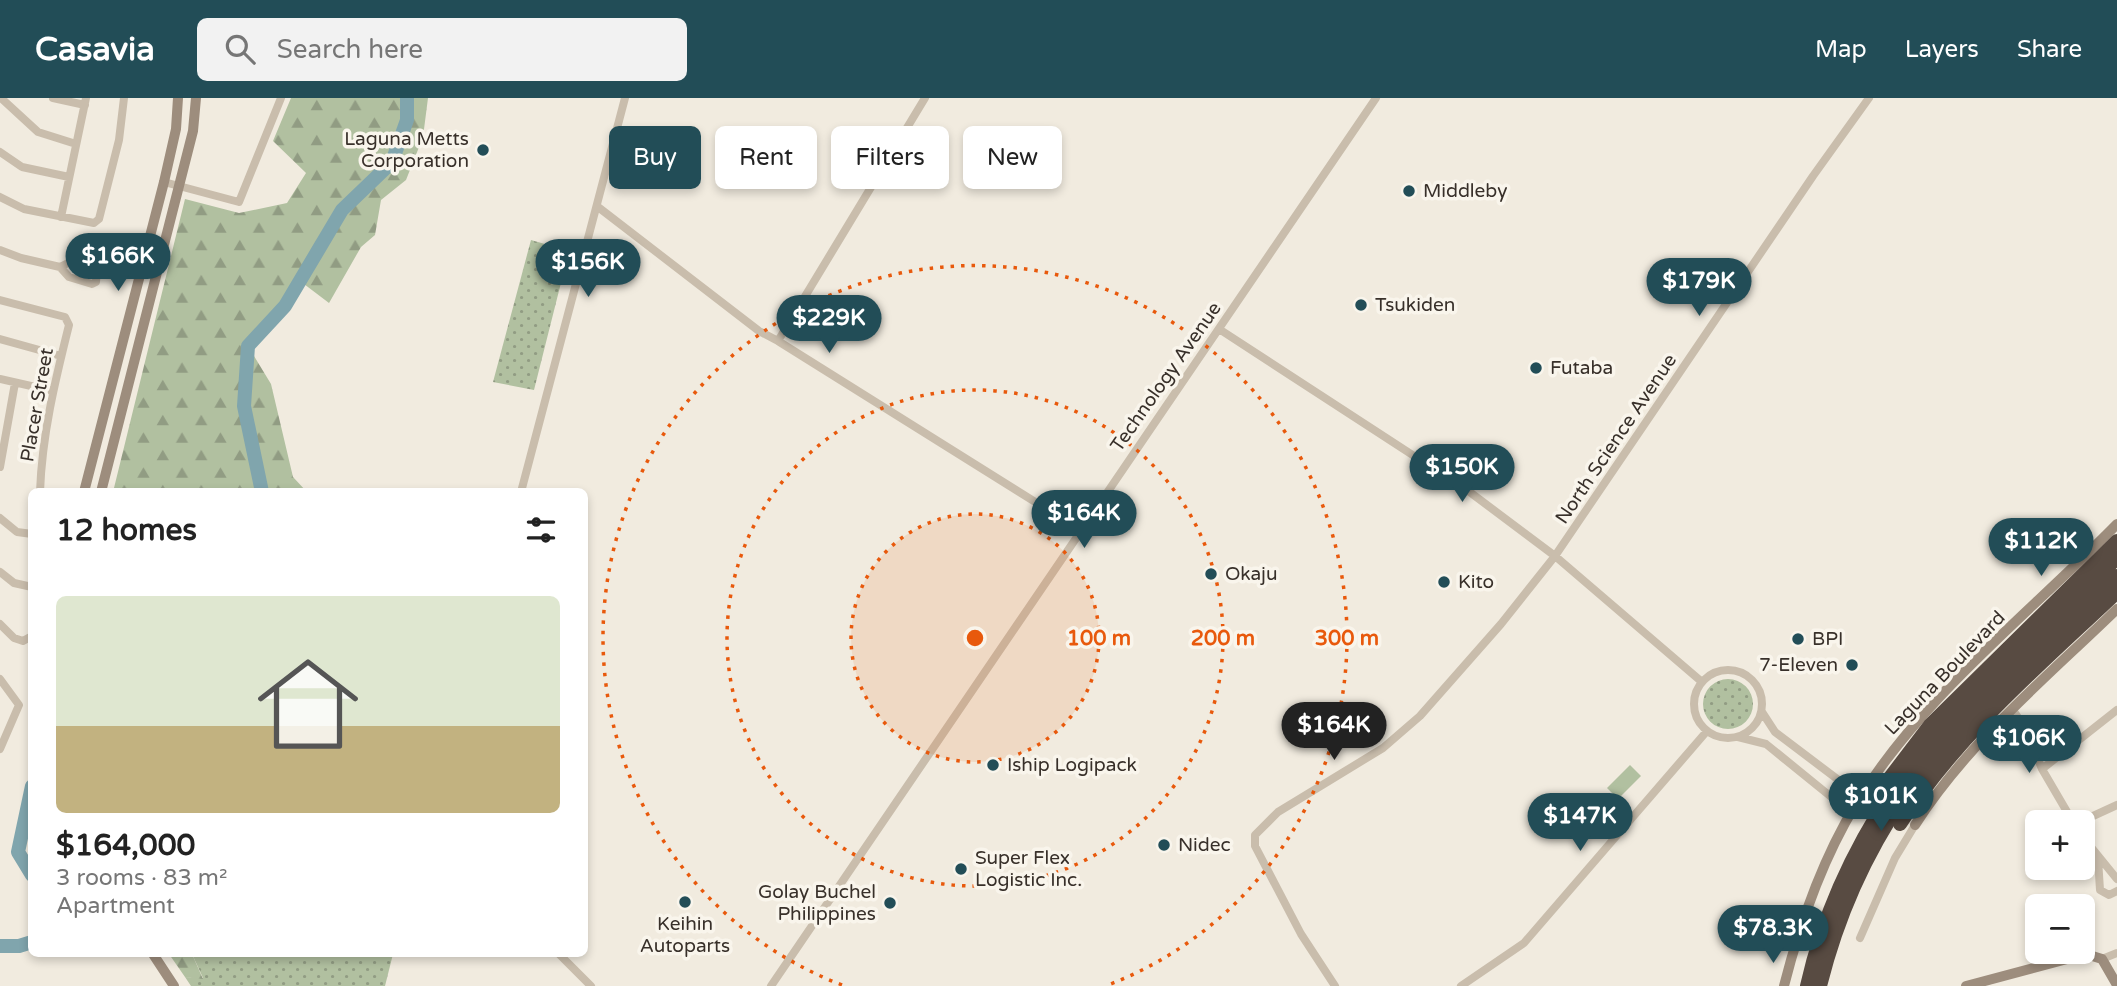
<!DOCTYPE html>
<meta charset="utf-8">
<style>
body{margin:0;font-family:"Varela Round",sans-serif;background:#f2f2f2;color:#222;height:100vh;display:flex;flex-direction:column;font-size:26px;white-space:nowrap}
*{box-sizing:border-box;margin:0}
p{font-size:23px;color:#767676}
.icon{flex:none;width:38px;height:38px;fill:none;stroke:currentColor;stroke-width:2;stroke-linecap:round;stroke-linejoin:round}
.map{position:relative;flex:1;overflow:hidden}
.panel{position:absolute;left:28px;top:390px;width:560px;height:469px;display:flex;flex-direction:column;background:#fff;border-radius:10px;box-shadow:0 4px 10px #0003}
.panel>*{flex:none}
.banner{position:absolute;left:609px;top:28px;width:665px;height:63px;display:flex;gap:14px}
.tools{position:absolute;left:2025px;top:712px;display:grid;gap:14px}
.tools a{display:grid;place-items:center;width:70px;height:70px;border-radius:10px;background:#fff;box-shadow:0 4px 10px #0003;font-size:35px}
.price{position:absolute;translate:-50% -60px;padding:0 16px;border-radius:24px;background:#224d57;color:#fff;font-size:23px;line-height:46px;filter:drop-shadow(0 2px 4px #0008)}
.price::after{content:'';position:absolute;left:50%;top:42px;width:21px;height:16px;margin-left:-10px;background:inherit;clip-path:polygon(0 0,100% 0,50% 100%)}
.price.selected{background:#222;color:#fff}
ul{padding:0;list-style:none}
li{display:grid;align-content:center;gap:14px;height:371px;padding:0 28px}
li span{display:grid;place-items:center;height:217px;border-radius:10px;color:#555}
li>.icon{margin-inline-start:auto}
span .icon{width:126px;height:126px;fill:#fffc;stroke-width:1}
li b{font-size:30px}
h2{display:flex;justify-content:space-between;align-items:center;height:84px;padding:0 28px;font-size:30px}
.tag{padding:0 24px;border-radius:10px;background:#fff;box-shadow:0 4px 10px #0003;font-size:24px;line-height:63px}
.tag.selected{background:#224d57;color:#fff}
header{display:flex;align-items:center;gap:42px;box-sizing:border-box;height:98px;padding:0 35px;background:#224d57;color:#fff}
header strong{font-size:33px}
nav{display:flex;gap:38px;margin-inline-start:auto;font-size:24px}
.search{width:490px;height:63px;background:#f2f2f2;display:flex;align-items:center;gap:18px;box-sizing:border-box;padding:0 24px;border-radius:10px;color:#767676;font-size:26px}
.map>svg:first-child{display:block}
</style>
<header>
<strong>Casavia</strong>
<div class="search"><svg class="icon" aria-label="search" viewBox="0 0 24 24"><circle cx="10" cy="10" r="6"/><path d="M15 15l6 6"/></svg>Search here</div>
<nav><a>Map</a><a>Layers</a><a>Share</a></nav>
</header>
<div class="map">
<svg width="2117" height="888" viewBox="0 0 2117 888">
<defs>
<pattern id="grass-dots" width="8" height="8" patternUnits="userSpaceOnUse" patternTransform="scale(1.75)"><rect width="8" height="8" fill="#b1c0a0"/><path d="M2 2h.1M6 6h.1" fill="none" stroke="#919c83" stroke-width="1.8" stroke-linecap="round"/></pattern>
<pattern id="forest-firs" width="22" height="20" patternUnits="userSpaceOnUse" patternTransform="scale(1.75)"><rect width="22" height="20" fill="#b1c0a0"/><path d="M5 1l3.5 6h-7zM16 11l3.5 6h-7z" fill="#919c83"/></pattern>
</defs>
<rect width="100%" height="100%" fill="#f1ebdf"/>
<path fill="url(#grass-dots)" d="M531 142 569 153 534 292 493 284Z
M1703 606a25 25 0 1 1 50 0a25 25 0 1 1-50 0Z
M192 856H393L385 888H191L185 879 203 880Z"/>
<path fill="url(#forest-firs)" d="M291 0H428L423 39 406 82 381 102 375 137 361 149 329 205 300 183 285 208 248 248 271 286 293 379 307 394H113L185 101 239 115 287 105 306 75 273 43Z
M169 856H192L203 881 185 879Z"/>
<path fill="#b1c0a0" d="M1630 667 1641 678 1618 701 1607 690Z"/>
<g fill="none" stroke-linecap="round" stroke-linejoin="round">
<path stroke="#80a5ad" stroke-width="14" d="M262 394 244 308 248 248 285 208 342 112 392 64 407 22V0
M32 688 18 754 32 777
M0 848H19L32 844"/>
<path stroke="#c9bdac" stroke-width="8" d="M1 0 38 34 76 46
M53 0 85 7
M925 0 778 243 1080 432
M0 54 22 69 69 79
M164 84 239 104 281 0
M0 99 24 111 94 125 99 121 119 42 124 0
M598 109 759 233 778 243
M61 119 86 0
M0 152 21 160 60 169 69 179 92 186 96 184 97 169 72 163 60 169
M0 202 65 219 69 227C55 283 42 337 40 394
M1219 231 1471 395 1555 458 1702 584
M0 241 61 258
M0 281 53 293
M0 369 15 285
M521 394 625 0
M0 420 17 434 32 436
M0 474 14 485 32 489
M0 526 14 540 23 543 32 538
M1694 606a34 34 0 1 1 68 0a34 34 0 1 1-68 0Z
M0 581 19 607 0 651
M2013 612 2025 630 2042 671 2073 724
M1762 614 1775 634 1861 699
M1738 639 1766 646 1835 702 1856 706
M2042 671 2117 612
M2080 724 2117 707
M2082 738 2117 781
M2098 761 2100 792 2109 797 2117 793
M1860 840 1895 760 1915 727
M559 856 591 888
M2102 861 2117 855
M771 888 1376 0
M1335 888 1301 836 1255 748V737L1278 714 1383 650 1420 618 1501 526 1555 458 1813 78 1869 0
M1461 888 1524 845 1707 633"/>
<path stroke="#9d8d7d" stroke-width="10" d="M84 394 164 84 176 31 178 0
M101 394 193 33 196 0
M1915 727C1968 644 2047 579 2117 511
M153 856 174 888
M1784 888C1800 825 1822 762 1856 706 1922 598 2029 516 2117 426
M1966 888 2086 856 2102 861 2117 887"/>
<path stroke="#584b42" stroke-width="14" d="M1893 692 1968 604 2117 460
M1904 699C1964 616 2044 549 2117 478
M1866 711 1930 627 2117 443
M1900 726C1957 637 2041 566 2117 494"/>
<path stroke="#584b42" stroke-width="14" d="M1807 888C1823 817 1853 752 1893 692
M1820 888C1837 819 1864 758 1904 699"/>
</g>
<circle cx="975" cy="540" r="124" fill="#e8590c" fill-opacity=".12"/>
<g fill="none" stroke="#e8590c" stroke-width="3.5" stroke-dasharray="3.5 7">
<circle cx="975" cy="540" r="124"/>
<circle cx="975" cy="540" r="248"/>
<path d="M842 887A372 372 0 1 1 1108 887"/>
</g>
<g fill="#224d57" stroke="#f9f5ec" stroke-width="2.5">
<circle cx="483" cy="52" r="7"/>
<circle cx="1409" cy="93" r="7"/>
<circle cx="1361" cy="207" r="7"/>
<circle cx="1536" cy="270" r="7"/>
<circle cx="1211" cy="476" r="7"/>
<circle cx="1444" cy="484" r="7"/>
<circle cx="1798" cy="541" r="7"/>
<circle cx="1852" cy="567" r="7"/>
<circle cx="993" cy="667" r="7"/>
<circle cx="1164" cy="747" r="7"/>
<circle cx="961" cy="771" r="7"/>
<circle cx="685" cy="804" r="7"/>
<circle cx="890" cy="805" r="7"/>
</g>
<g text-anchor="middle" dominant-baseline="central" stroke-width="7" stroke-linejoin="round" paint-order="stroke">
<g font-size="19" fill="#38302a" stroke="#f9f5ec" text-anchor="start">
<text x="469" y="41" text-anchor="end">Laguna Metts<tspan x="469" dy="22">Corporation</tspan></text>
<text x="1423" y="93">Middleby</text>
<text x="1375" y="207">Tsukiden</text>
<text x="1550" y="270">Futaba</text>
<text x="1225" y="476">Okaju</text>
<text x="1458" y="484">Kito</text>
<text x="1812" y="541">BPI</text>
<text x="1838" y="567" text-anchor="end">7-Eleven</text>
<text x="1007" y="667">Iship Logipack</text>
<text x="1178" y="747">Nidec</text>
<text x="975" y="760">Super Flex<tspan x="975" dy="22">Logistic Inc.</tspan></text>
<text x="876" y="794" text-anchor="end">Golay Buchel<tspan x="876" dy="22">Philippines</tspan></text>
<text x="685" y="826" text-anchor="middle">Keihin<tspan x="685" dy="22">Autoparts</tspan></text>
</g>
<g font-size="19" fill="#38302a" stroke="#f9f5ec">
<text transform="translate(1166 279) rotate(-55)">Technology Avenue</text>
<text transform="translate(37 307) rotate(-80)">Placer Street</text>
<text transform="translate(1616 341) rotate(-56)">North Science Avenue</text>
<text transform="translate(1945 575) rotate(-46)">Laguna Boulevard</text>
</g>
</g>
<circle cx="975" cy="540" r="10" fill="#e8590c" stroke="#f9f5ec" stroke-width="3.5"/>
<g font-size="21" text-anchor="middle" font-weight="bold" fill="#e8590c" stroke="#f9f5ec" stroke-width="7" stroke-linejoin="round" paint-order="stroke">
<text x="1099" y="547">100 m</text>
<text x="1223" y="547">200 m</text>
<text x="1347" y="547">300 m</text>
</g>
</svg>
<div class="tools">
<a>+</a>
<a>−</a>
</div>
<b class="price" style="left:118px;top:195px">$166K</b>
<b class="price" style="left:588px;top:201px">$156K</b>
<b class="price" style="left:1699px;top:220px">$179K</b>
<b class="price" style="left:829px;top:257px">$229K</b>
<b class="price" style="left:1462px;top:406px">$150K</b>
<b class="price" style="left:1084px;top:452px">$164K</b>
<b class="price" style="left:2041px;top:480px">$112K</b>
<b class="price selected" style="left:1334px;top:664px">$164K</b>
<b class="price" style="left:2029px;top:677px">$106K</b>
<b class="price" style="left:1881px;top:735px">$101K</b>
<b class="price" style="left:1580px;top:755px">$147K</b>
<b class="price" style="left:1773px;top:867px">$78.3K</b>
<div class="banner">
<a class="tag selected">Buy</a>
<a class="tag">Rent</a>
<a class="tag">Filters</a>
<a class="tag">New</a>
</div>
<section class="panel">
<h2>12 homes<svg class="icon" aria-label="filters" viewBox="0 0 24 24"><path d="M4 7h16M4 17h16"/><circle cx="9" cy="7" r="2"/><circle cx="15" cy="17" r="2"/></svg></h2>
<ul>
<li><span style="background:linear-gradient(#dfe7d0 60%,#c2b280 0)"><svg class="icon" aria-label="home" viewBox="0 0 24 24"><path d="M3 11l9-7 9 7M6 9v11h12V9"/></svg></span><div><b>$164,000</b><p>3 rooms · 83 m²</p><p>Apartment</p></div></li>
</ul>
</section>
</div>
